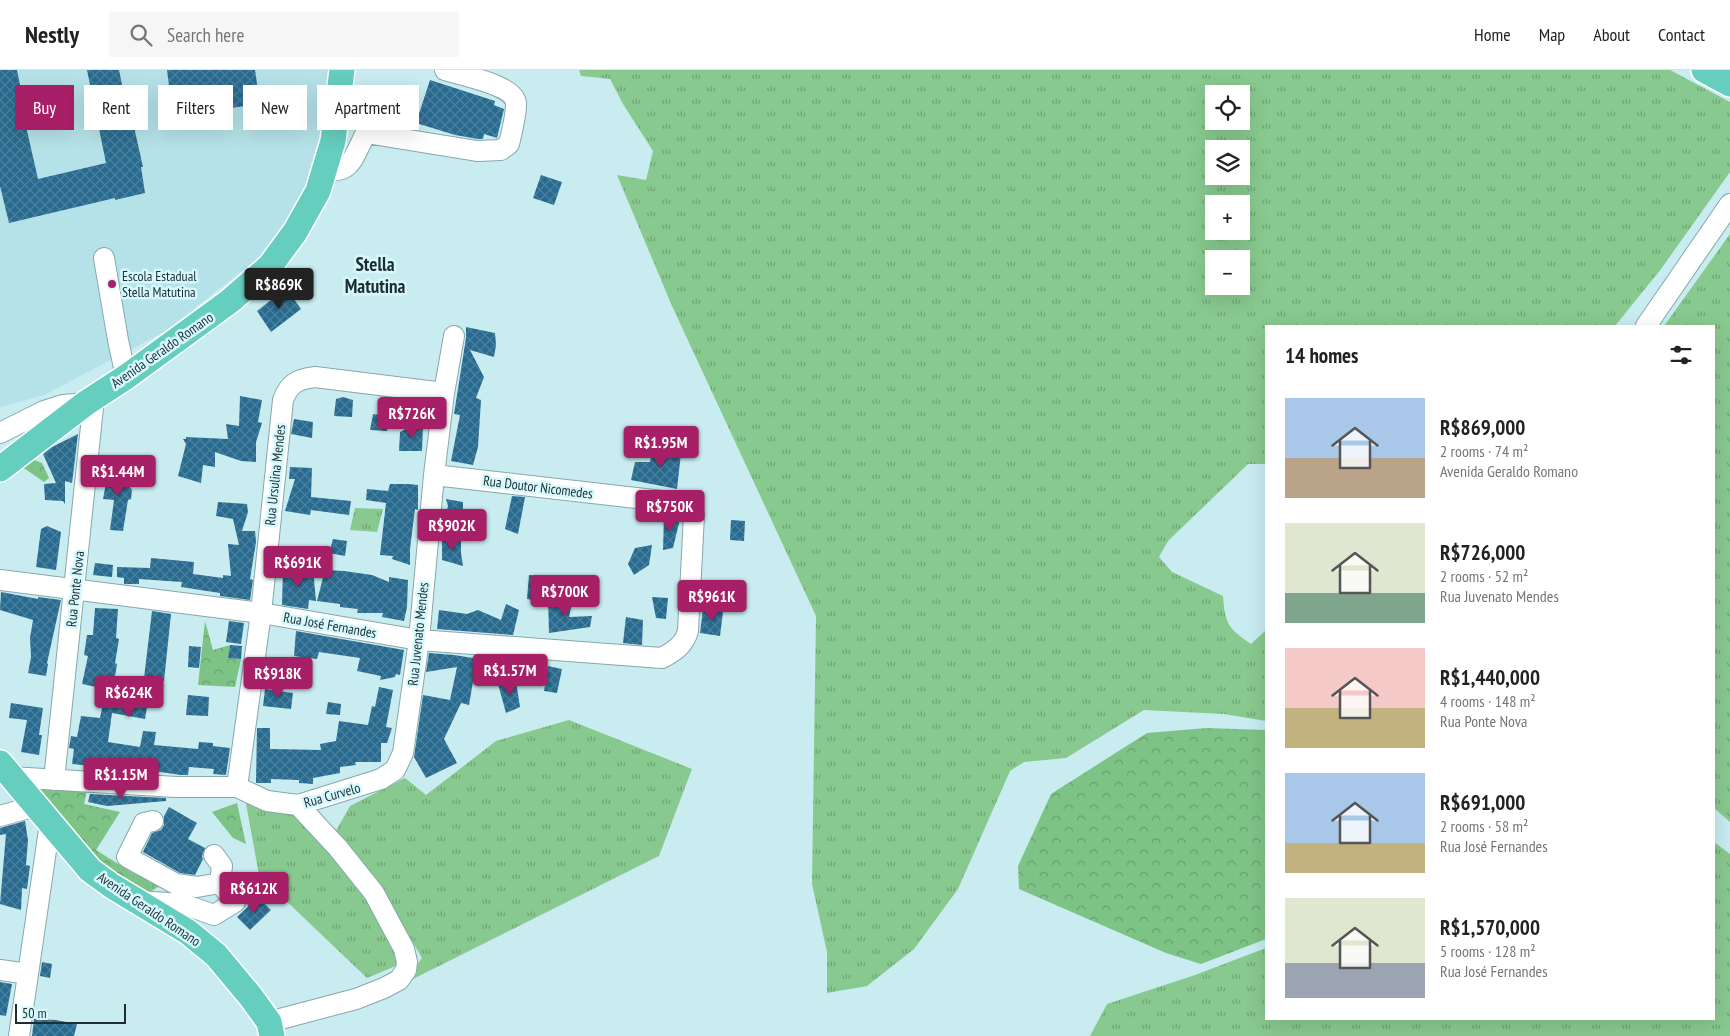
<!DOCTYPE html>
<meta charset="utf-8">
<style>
body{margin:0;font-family:"PT Sans Narrow",sans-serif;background:#f6f6f6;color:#222;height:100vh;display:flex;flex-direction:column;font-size:19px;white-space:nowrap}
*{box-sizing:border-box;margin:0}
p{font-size:16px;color:#767676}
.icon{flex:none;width:28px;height:28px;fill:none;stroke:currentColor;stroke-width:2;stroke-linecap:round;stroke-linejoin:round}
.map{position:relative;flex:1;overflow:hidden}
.sheet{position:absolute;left:1265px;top:255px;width:450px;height:695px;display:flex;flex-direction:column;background:#fff;border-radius:0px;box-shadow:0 5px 20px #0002}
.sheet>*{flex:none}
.top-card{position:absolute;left:15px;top:15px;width:475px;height:45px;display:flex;gap:10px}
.tools{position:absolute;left:1205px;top:15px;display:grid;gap:10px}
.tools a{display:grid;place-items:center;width:45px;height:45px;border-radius:0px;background:#fff;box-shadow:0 5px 20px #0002;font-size:25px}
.scale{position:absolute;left:15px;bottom:12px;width:111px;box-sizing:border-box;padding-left:5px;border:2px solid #1f2d2f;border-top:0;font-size:14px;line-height:18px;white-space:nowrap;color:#1f2d2f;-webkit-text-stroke:4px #d5f9fe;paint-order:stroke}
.price{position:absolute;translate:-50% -42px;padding:0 11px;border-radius:5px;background:#a71f66;color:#fff;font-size:16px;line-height:32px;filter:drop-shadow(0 1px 2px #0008)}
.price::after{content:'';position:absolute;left:50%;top:30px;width:15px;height:11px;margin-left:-8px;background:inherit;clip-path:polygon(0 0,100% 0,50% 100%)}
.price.active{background:#222;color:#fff}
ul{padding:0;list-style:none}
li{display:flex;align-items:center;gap:15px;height:125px;padding:0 20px}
li span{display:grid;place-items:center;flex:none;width:140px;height:100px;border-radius:0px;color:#555}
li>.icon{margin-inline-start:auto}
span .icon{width:60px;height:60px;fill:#fffc;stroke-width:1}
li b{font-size:21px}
h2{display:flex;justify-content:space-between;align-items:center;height:60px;padding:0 20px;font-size:21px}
.pill{padding:0 18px;border-radius:0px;background:#fff;box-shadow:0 5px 20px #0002;font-size:18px;line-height:45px}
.pill.active{background:#a71f66;color:#fff}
header{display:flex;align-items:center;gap:30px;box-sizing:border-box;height:70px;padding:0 25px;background:#fff;border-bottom:1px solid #e0e0e0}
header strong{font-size:24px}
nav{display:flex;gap:28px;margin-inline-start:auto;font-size:18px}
.search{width:350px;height:45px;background:#f6f6f6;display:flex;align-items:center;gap:12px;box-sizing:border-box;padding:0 18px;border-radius:0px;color:#767676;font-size:19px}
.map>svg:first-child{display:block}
</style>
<header>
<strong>Nestly</strong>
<div class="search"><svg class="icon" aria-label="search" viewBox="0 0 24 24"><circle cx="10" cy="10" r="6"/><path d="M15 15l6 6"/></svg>Search here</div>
<nav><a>Home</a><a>Map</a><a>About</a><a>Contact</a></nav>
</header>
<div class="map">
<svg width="1730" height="966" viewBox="0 0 1730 966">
<defs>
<pattern id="grass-tufts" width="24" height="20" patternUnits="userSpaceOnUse" patternTransform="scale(1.25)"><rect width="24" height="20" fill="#88c98f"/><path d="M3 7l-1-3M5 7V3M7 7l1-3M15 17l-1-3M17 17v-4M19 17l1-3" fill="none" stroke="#6fa475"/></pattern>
<pattern id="forest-crowns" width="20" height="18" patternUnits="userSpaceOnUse" patternTransform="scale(1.25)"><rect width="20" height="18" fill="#7ec386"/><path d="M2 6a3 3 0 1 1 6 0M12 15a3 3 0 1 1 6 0" fill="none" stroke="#679f6e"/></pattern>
<pattern id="building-cross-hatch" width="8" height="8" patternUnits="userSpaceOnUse" patternTransform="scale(1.25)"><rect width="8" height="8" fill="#286b90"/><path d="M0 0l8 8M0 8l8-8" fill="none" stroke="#4d809c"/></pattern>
</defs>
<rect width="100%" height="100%" fill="#c8ecf0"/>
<path fill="#b5e2e8" d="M0 0H333L314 107 283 168 166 261 44 325 0 337Z"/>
<path fill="url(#grass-tufts)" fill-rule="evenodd" d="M579 0H1670L1730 32V102L1661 199 1615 256H1266V394H1248L1168 471 1159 487 1172 502 1223 526C1225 554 1228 558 1251 574L1266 560V651L1224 644 1144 640 1066 688 1024 692 1010 701 958 819 914 879 867 916 827 923V882L812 814 816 546 672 236 617 105 646 110 653 81 623 34 610 9 581 6ZM1214 24H1241V51H1214ZM1214 79H1241V106H1214ZM1214 134H1241V161H1214ZM1214 189H1241V216H1214Z
M1730 164V752L1714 738V256H1664Z
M355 438 383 439 377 462 350 460Z
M569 650 692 699 659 786 403 914 422 888 384 823 333 766 350 736 405 708 426 725 496 671Z
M245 728 260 740 295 738 355 803 395 875 398 895 367 908 259 805Z
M1714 772 1730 784V966H1090L1107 934 1195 905 1266 878V949H1714Z"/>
<path fill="url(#forest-crowns)" d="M24 386 42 393 49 408 44 412 15 392Z
M205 551 213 580 230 575 228 588 241 589 235 617 198 615Z
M1207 658 1266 660V869L1201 894 1166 883 1019 819 1018 796 1051 724 1147 663Z
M41 720H87L84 734 120 742 96 780 131 802 160 816 145 825 87 784 38 725Z
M237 733 246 774 233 768 212 742Z"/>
<path fill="url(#building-cross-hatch)" d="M0 0H17L21 20 18 21 38 109 106 93 87 0H119L127 39H130L143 97H141L145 123 115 130V128L9 153 0 116Z
M167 0H255L260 34 173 46Z
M430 10 495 31 494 35 504 39 497 68 484 64 483 69H478L455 65 416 53Z
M541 105 562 112 554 135 533 128Z
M286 218 301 239 271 262 257 241Z
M466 257 495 263 496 275 494 287 470 280 484 307 476 328 481 330 478 377 473 395 451 391 460 345 454 344 466 268Z
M240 326 262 330 258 352 262 353 256 372V392L241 391 215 382V397L203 395 201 413 178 406 186 374 183 369H186V367L228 369 226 354 239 356Z
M343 327 353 330 352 347 334 346 336 329Z
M373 344 388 346 387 361 370 360Z
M294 349 313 352 312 368 291 364Z
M416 354 423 356 422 381H399L400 362Z
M78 364 72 413 65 411V434L63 431 45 430 44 414 56 413 43 384 52 377Z
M667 372 682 374 677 419 631 410 635 392H650L651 386 664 389Z
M290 397 312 398 311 427 351 431 349 445 311 440 310 445 285 441 295 409H289Z
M107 401 131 404 128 415 132 420 131 429 128 430 123 461 110 460 114 430 103 429 106 413 104 412Z
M390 414H408L418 415V440L415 439 410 479V495L392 489 393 486 380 485 386 433 366 430 367 419 388 421Z
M512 426 525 427 518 464 505 459Z
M446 429 463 432V447L446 444 448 436Z
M218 432 247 434 248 442 242 461H255L256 472 250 509 253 510 250 530 220 526V523L181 517 182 512 139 509V514H124V508L117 507V497L150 498 151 488 194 492 193 504 223 508V505L231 506 228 474 239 475 233 449 216 446Z
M664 446 680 449 673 478 663 480Z
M731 450 745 451 744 471 730 470Z
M47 456 61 462 56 500 36 497 41 459Z
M442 467 461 470V483L463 496 442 490Z
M333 469 347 471 345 486 329 483Z
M652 475 649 495 634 505 628 494 635 478Z
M95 493 113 495 112 507 93 505Z
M283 498 313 499 316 531 309 530 308 539 282 535Z
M325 500 344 501 372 505 389 512V507L408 510 407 537 404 551 382 547 383 543H357L358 539 340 537V534L317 531Z
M529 505 546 506 542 532 527 529Z
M1 522 38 529V527L61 530 47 593 48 594 46 606 28 603 31 587 30 568 33 550 0 540Z
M652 527 668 528 666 549 656 548Z
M548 528 572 533 569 547 592 546 590 557 549 563Z
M506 534 519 540 513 565 437 559 439 540 467 544 478 540 501 550Z
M95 538 118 539 116 568 119 569 115 593 117 594 113 619 149 625 145 649 112 643 108 672 140 677 143 661 156 662 154 675 198 679 199 672 213 673V676L230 678 226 705 213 704 214 699 189 697 188 705H181L125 697 124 699 72 694 74 679 69 678 71 666 77 667 81 646 100 648 106 619 82 614 88 586 84 585 87 565H93Z
M703 539 723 542 720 566 700 563Z
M152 541 171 544 164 611 144 608Z
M626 547 643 550 642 575 623 573Z
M229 551 244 553 241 574 226 572Z
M296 561 404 580 400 605 396 604 395 607 380 610 381 606 357 601 360 588 319 582 317 589 294 586Z
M230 575 242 576 241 589 228 588Z
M189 576 201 577 199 598 188 597Z
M429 583 454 585 486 590V593H483L479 607 474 606 469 635 461 633 444 669 457 693 426 708 414 687 423 625 450 630 457 597 426 602Z
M548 596 562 599 557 623 544 621Z
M516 611 520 637 506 643 498 614Z
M379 617 393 620 386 657 392 658 387 673H381V692H355L356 695 340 697V703L313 708V714L299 713V710L271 709V713H256L257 658H270V679L321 680 320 674 336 671 339 651 368 655 372 636 375 637Z
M265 619 293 623 291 639 263 636Z
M188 625 209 627 208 646 186 645Z
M328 632 341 634 340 645 326 644Z
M11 633 43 638 39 665H42L39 685 21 682 27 650 9 648Z
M90 724 166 728V731L107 736 88 732Z
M169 737 197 753 188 769 205 778 202 786 203 789 195 805 180 803 143 782 152 763 161 760 164 755V746Z
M25 751 28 770 26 795 30 796 27 819 22 818 21 840 0 834 6 764 0 765V758Z
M258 827 271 840 250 860 237 847Z
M42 892 52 894 50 908 40 906Z
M0 912 12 914 6 946 0 945Z
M34 949 56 950 77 954 74 966H32Z"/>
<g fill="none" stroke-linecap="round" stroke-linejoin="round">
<defs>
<path id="minor" d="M323 103C330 101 338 101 344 98 354 93 360 73 366 63L477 81 501 80 509 74C512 61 516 47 516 34 516 15 460 5 445 0
M104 188 118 270 126 307
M1646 256 1730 134
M0 363 44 341 63 335 86 333
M0 510 261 543 419 570 662 588C675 581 684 575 688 561L694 445C688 437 681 435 671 432L434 405
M11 707 176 717H237L267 731 298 735 381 709 395 700 403 683 419 570 434 405 444 323 454 266
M54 710 94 328
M237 717 261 543 283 330C289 314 297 309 315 307L444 323
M0 746 36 736
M153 751 144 753 127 787 176 814 197 817 220 813
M137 831 183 834 214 845 235 832 220 813 222 796 214 785
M0 900 28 904
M269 952 356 929 384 918 399 910 406 900 407 892 404 879 374 823 338 778 298 735
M19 966 50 753"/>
<path id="major" d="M1704 0 1730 14
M0 399 86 333 126 307 230 231 270 196 295 162 318 121 333 71 342 0
M0 693 90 800 112 816 188 862 216 885 251 927 269 952 272 966"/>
</defs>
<use href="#minor" stroke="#86a8ac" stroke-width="22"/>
<use href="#major" stroke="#fff" stroke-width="28"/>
<use href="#minor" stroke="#fff" stroke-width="20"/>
<use href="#major" stroke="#66cebf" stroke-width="25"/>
</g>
<circle fill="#a71f66" stroke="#d5f9fe" stroke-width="2" cx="112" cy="214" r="5"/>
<g text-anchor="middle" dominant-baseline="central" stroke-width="5" stroke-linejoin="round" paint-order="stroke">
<g font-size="14" fill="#1f2d2f" stroke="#d5f9fe" text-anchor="start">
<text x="122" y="206">Escola Estadual<tspan x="122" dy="16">Stella Matutina</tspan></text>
</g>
<g font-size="14" fill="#1f2d2f" stroke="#d5f9fe">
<text transform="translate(162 280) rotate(-35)">Avenida Geraldo Romano</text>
<text transform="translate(275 405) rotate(-84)">Rua Ursulina Mendes</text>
<text transform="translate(538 417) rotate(7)">Rua Doutor Nicomedes</text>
<text transform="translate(75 519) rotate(-84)">Rua Ponte Nova</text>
<text transform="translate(330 555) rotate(10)">Rua José Fernandes</text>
<text transform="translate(418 564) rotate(-84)">Rua Juvenato Mendes</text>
<text transform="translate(332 725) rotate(-16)">Rua Curvelo</text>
<text transform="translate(149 839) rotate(34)">Avenida Geraldo Romano</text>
</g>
<g font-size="19" font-weight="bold" fill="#1f2d2f" stroke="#d5f9fe">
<text x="375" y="194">Stella<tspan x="375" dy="22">Matutina</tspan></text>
</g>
</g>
</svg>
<div class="tools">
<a><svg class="icon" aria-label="locate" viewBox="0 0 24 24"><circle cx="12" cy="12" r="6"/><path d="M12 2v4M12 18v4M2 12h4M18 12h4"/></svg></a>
<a><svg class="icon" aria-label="layers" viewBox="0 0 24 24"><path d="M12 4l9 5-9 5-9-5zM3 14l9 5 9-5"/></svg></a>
<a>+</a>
<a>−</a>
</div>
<div class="scale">50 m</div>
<b class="price active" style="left:279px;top:240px">R$869K</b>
<b class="price" style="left:412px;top:369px">R$726K</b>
<b class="price" style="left:661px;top:398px">R$1.95M</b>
<b class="price" style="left:118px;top:427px">R$1.44M</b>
<b class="price" style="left:670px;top:462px">R$750K</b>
<b class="price" style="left:452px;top:481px">R$902K</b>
<b class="price" style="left:298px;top:518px">R$691K</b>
<b class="price" style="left:565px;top:547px">R$700K</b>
<b class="price" style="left:712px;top:552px">R$961K</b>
<b class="price" style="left:510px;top:626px">R$1.57M</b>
<b class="price" style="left:278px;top:629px">R$918K</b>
<b class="price" style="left:129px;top:648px">R$624K</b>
<b class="price" style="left:121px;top:730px">R$1.15M</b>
<b class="price" style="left:254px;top:844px">R$612K</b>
<div class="top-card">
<a class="pill active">Buy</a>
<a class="pill">Rent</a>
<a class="pill">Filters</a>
<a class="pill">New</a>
<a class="pill">Apartment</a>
</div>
<section class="sheet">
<h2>14 homes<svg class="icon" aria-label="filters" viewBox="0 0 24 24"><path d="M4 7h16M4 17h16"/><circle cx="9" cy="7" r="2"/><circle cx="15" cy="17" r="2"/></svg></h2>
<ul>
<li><span style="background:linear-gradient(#a9c7e8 60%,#b9a48a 0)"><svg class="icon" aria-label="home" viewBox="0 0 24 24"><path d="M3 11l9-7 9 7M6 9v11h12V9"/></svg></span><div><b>R$869,000</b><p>2 rooms · 74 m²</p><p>Avenida Geraldo Romano</p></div></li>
<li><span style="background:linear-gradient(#dfe7d0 70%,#7fa58c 0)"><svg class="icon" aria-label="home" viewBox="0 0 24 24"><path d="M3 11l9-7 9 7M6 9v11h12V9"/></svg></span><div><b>R$726,000</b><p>2 rooms · 52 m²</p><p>Rua Juvenato Mendes</p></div></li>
<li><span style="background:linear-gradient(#f6c9c9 60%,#c2b280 0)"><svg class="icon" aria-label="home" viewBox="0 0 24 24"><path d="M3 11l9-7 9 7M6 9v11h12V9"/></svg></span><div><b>R$1,440,000</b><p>4 rooms · 148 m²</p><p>Rua Ponte Nova</p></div></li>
<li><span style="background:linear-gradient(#a9c7e8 70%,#c2b280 0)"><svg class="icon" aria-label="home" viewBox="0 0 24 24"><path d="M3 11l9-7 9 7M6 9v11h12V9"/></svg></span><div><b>R$691,000</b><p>2 rooms · 58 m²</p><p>Rua José Fernandes</p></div></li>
<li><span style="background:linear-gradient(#dfe7d0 65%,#9aa5b1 0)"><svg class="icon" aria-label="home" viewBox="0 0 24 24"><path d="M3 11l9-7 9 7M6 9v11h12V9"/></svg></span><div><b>R$1,570,000</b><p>5 rooms · 128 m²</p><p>Rua José Fernandes</p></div></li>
</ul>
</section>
</div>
